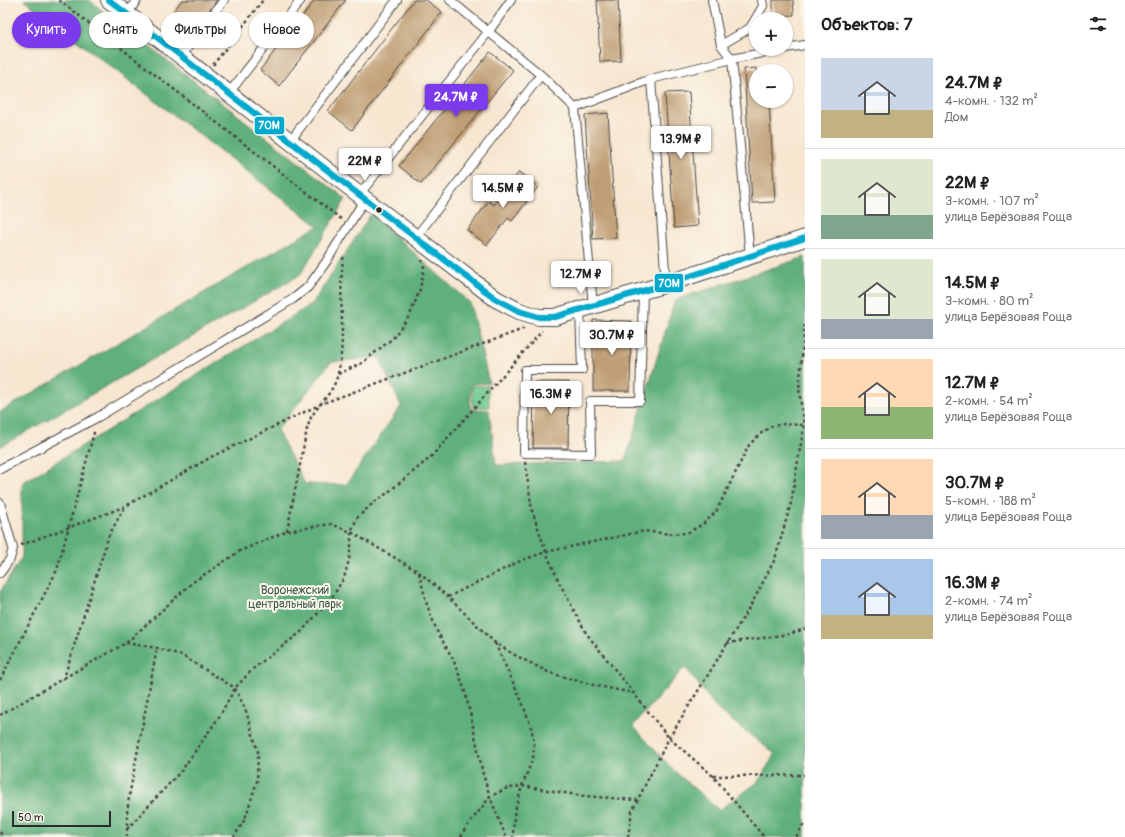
<!DOCTYPE html>
<html lang="ru">
<meta charset="utf-8">
<style>
body{margin:0;font-family:Pangolin,sans-serif;background:#f6f6f6;color:#202124;height:100vh;display:flex;flex-direction:column;font-size:15px;white-space:nowrap}
*{box-sizing:border-box;margin:0}
p{font-size:13px;color:#757577}
.icon{flex:none;width:22px;height:22px;fill:none;stroke:currentColor;stroke-width:2;stroke-linecap:round;stroke-linejoin:round}
.map{position:relative;flex:1;overflow:hidden}
.panel{display:flex;flex-direction:column;background:#fff;width:320px}
.panel>*{flex:none}
.banner{position:absolute;left:12px;top:12px;width:380px;height:36px;display:flex;gap:8px}
.buttons{position:absolute;left:749px;top:12px;display:grid;gap:8px}
.buttons a{display:grid;place-items:center;width:44px;height:44px;border-radius:50%;background:#fff;box-shadow:0 1px 3px #0004;font-size:20px}
.scale{position:absolute;left:12px;bottom:10px;width:99px;box-sizing:border-box;padding-left:4px;border:2px solid #2b2b2b;border-top:0;font-size:11px;line-height:14px;white-space:nowrap;color:#2b2b2b;-webkit-text-stroke:3px #fbf7ec;paint-order:stroke}
.price{position:absolute;translate:-50% -34px;padding:0 9px;border-radius:4px;background:#fff;color:#222;font-size:13px;line-height:26px;filter:drop-shadow(0 1px 2px #0008)}
.price::after{content:'';position:absolute;left:50%;top:24px;width:12px;height:9px;margin-left:-6px;background:inherit;clip-path:polygon(0 0,100% 0,50% 100%)}
.price.selected{background:#7c3aed;color:#fff}
ul{padding:0;list-style:none}
li{display:flex;align-items:center;gap:12px;height:100px;padding:0 16px}
li+li{border-top:1px solid #e0e0e0}
li span{display:grid;place-items:center;flex:none;width:112px;height:80px;border-radius:0px;color:#555}
li>.icon{margin-inline-start:auto}
span .icon{width:48px;height:48px;fill:#fffc;stroke-width:1}
li b{font-size:17px}
h2{display:flex;justify-content:space-between;align-items:center;height:48px;padding:0 16px;font-size:17px}
.chip{padding:0 14px;border-radius:18px;background:#fff;box-shadow:0 1px 3px #0004;font-size:14px;line-height:36px}
.chip.selected{background:#7c3aed;color:#fff}
main{display:flex;flex:1;min-height:0}
.map>svg:first-child{display:block}
</style>
<main>
<div class="map">
<svg width="805" height="837" viewBox="0 0 805 837">
<rect width="100%" height="100%" fill="#fbf7ec"/>
<filter id="ink" filterUnits="userSpaceOnUse"><feTurbulence type="fractalNoise" baseFrequency=".025" numOctaves="2"/><feDisplacementMap in="SourceGraphic" scale="8" xChannelSelector="R" yChannelSelector="G"/><feConvolveMatrix kernelMatrix="1 2 1 2 8 2 1 2 1" color-interpolation-filters="sRGB"/></filter>
<filter id="wash" filterUnits="userSpaceOnUse"><feTurbulence type="fractalNoise" baseFrequency=".012" numOctaves="4" result="noise"/><feDisplacementMap in="SourceGraphic" scale="16" xChannelSelector="R" yChannelSelector="G"/><feGaussianBlur stdDeviation="0.9" result="paint"/><feColorMatrix in="noise" values="0 0 0 0 0 0 0 0 0 0 0 0 0 0 0 0 0 1.4 0 .05"/><feComposite in="paint" operator="in"/></filter>
<g filter="url(#wash)">
<rect width="100%" height="100%" fill="#f7e6d0"/>
<path fill="#73cc92" stroke="#4f7c5e" d="M472 386H488L489 407H473Z"/>
<path fill="#5eb07c" stroke="#446e54" fill-rule="evenodd" d="M24 0H89L346 199 300 275 0 447V412L318 226Z
M371 214 470 303 489 383 471 384 470 409 489 410 496 465 625 461 675 300 805 257V837H0V592L22 557V483L312 304ZM379 357 401 406 346 485 305 484 277 430 331 362ZM685 667 718 710 775 754 758 782 719 810 672 769 633 726Z"/>
<g id="blocks">
<path fill="#bf9e75" d="M182 0H217L195 29 173 12Z
M315 0H346L279 86 260 70Z
M414 0H426L442 12 352 130 328 111Z
M597 0H618L621 61 600 62Z
M773 0H793L794 15 773 16Z
M490 52 513 70 421 184 399 166Z
M756 68V101H769L775 202 752 203 744 69Z
M689 92 698 226 674 228 665 93Z
M608 113 616 238 593 239 585 115Z
M519 172 538 187 512 221 508 218 487 245 467 230 489 201 494 205Z
M593 320 631 321 630 391H593Z
M534 382H569L568 448H533Z"/>
</g>
</g>
<g filter="url(#ink)">
<use href="#blocks" fill-opacity="0" stroke="#4a4744" stroke-width="1"/>
<g fill="none" stroke-linecap="round" stroke-linejoin="round">
<defs>
<path id="lane" d="M450 0 541 75 575 108 593 306
M712 0 721 45 732 59 750 256
M127 14 137 0
M721 45 750 28 763 6 762 0
M786 48 805 45
M181 56 224 0
M651 79 666 284
M229 93 301 0
M575 108 651 79 732 59 782 49
M290 141 397 0
M359 195 489 31 511 0
M415 238 541 75
M580 310 582 370H525L524 453 591 454 590 401H640L643 291
M0 469 98 417 293 299 308 287 326 262 365 199
M0 503 13 548 10 559 0 573"/>
<path id="street" d="M109 0 336 177 496 299 519 311 539 317H555L666 284 805 238"/>
</defs>
<use href="#lane" stroke="#4a4744" stroke-width="10"/>
<use href="#street" stroke="#4a4744" stroke-width="18"/>
<path stroke="#4a4744" stroke-width="2.5" stroke-dasharray="3 3" stroke-linecap="butt" d="M59 0 341 219
M213 65 263 0
M338 374 362 363 393 338 410 315 420 289 424 267 422 260
M525 462 532 510 546 552 559 582 586 633 669 738 713 776 764 837
M287 531 307 429C309 424 310 418 313 414 322 401 335 390 338 373 347 334 337 293 344 254
M21 545 124 507 213 456 321 404 526 328
M419 573 427 605 437 631 453 659 463 685 470 712 483 774 490 797 506 837
M448 597 522 560 546 552 644 531 670 534 687 533 703 524 716 512 749 445 760 434 772 426 784 424 804 425 805 426
M126 643 157 648 181 655 235 688 246 711 258 752 257 781 245 819 234 837
M495 643 522 702 531 727 534 742 533 758 522 786 514 815 513 837
M727 643 789 634 805 629
M64 678 126 643 193 582 240 551 287 531 331 524 351 532 419 572 448 597 495 643 513 654 550 673 593 685 633 693
M0 680 57 570 95 429
M0 715 64 678 109 535 124 508
M713 776 805 775
M127 829 182 770 219 717 235 688 254 668 301 632 331 599 344 578 349 560 351 545V532L357 518 373 503 386 494 431 457 542 331
M0 832 3 837
M127 837V813L129 797 157 648
M461 837 465 829 490 797 505 789 522 786 584 796 637 800
M628 837 632 811 669 738 751 605 775 559 791 503 804 425 799 389 805 325
M796 837 805 822"/>
<use href="#lane" stroke="#fff" stroke-width="8"/>
<use href="#street" stroke="#fff" stroke-width="16"/>
<defs>
<path id="bus-1" d="M109 0 336 177 496 299 519 311 539 317H555L666 284 805 238"/>
</defs>
<use href="#bus-1" stroke="#fbf7ec" stroke-width="9"/>
<use href="#bus-1" stroke="#00a9ce" stroke-width="6"/>
</g>
</g>
<circle fill="#2b2b2b" stroke="#fbf7ec" stroke-width="1.5" cx="379" cy="210" r="3.5"/>
<g text-anchor="middle" dominant-baseline="central" stroke-width="4" stroke-linejoin="round" paint-order="stroke">
<g font-size="12" fill="#415b4a" stroke="#fbf7ec">
<text x="295" y="590">Воронежский<tspan x="295" dy="14">центральный парк</tspan></text>
</g>
</g>
<g stroke="#fbf7ec" stroke-width="1.5">
<rect x="254" y="116" width="31" height="19" rx="4" fill="#00a9ce"/>
<rect x="654" y="273" width="30" height="20" rx="4" fill="#00a9ce"/>
</g>
<g font-size="11" text-anchor="middle" font-weight="bold" fill="#fff">
<text x="269" y="129">70М</text>
<text x="669" y="287">70М</text>
</g>
</svg>
<div class="buttons">
<a>+</a>
<a>−</a>
</div>
<div class="scale">50 m</div>
<b class="price selected" style="left:456px;top:118px">24.7M ₽</b>
<b class="price" style="left:681px;top:160px">13.9M ₽</b>
<b class="price" style="left:365px;top:182px">22M ₽</b>
<b class="price" style="left:503px;top:209px">14.5M ₽</b>
<b class="price" style="left:581px;top:295px">12.7M ₽</b>
<b class="price" style="left:612px;top:356px">30.7M ₽</b>
<b class="price" style="left:551px;top:415px">16.3M ₽</b>
<div class="banner">
<a class="chip selected">Купить</a>
<a class="chip">Снять</a>
<a class="chip">Фильтры</a>
<a class="chip">Новое</a>
</div>
</div>
<section class="panel">
<h2>Объектов: 7<svg class="icon" aria-label="filters" viewBox="0 0 24 24"><path d="M4 7h16M4 17h16"/><circle cx="9" cy="7" r="2"/><circle cx="15" cy="17" r="2"/></svg></h2>
<ul>
<li><span style="background:linear-gradient(#c9d6e8 65%,#c2b280 0)"><svg class="icon" aria-label="home" viewBox="0 0 24 24"><path d="M3 11l9-7 9 7M6 9v11h12V9"/></svg></span><div><b>24.7M ₽</b><p>4-комн. · 132 m²</p><p>Дом</p></div></li>
<li><span style="background:linear-gradient(#dfe7d0 70%,#7fa58c 0)"><svg class="icon" aria-label="home" viewBox="0 0 24 24"><path d="M3 11l9-7 9 7M6 9v11h12V9"/></svg></span><div><b>22M ₽</b><p>3-комн. · 107 m²</p><p>улица Берёзовая Роща</p></div></li>
<li><span style="background:linear-gradient(#dfe7d0 75%,#9aa5b1 0)"><svg class="icon" aria-label="home" viewBox="0 0 24 24"><path d="M3 11l9-7 9 7M6 9v11h12V9"/></svg></span><div><b>14.5M ₽</b><p>3-комн. · 80 m²</p><p>улица Берёзовая Роща</p></div></li>
<li><span style="background:linear-gradient(#ffd9b3 60%,#8fb573 0)"><svg class="icon" aria-label="home" viewBox="0 0 24 24"><path d="M3 11l9-7 9 7M6 9v11h12V9"/></svg></span><div><b>12.7M ₽</b><p>2-комн. · 54 m²</p><p>улица Берёзовая Роща</p></div></li>
<li><span style="background:linear-gradient(#ffd9b3 70%,#9aa5b1 0)"><svg class="icon" aria-label="home" viewBox="0 0 24 24"><path d="M3 11l9-7 9 7M6 9v11h12V9"/></svg></span><div><b>30.7M ₽</b><p>5-комн. · 188 m²</p><p>улица Берёзовая Роща</p></div></li>
<li><span style="background:linear-gradient(#a9c7e8 70%,#c2b280 0)"><svg class="icon" aria-label="home" viewBox="0 0 24 24"><path d="M3 11l9-7 9 7M6 9v11h12V9"/></svg></span><div><b>16.3M ₽</b><p>2-комн. · 74 m²</p><p>улица Берёзовая Роща</p></div></li>
</ul>
</section>
</main>
